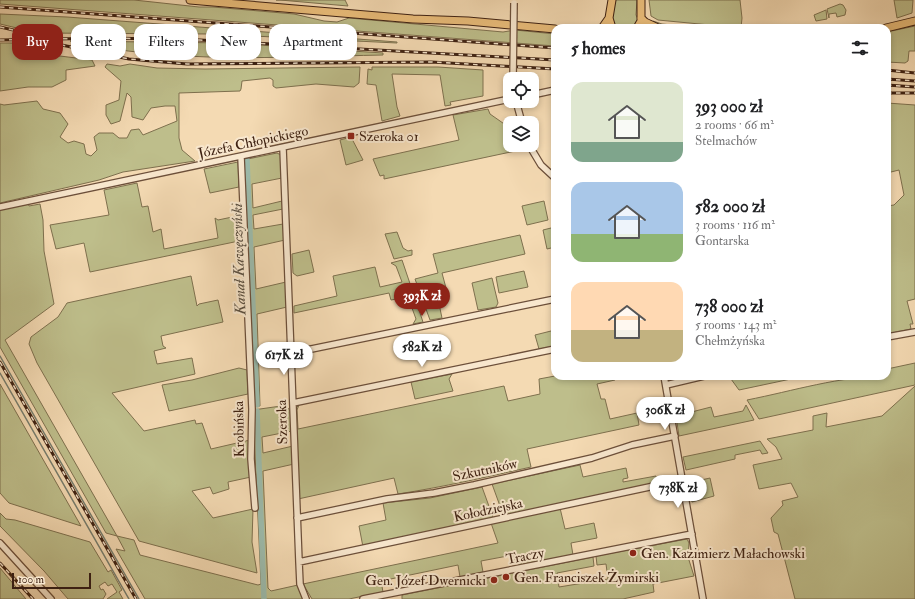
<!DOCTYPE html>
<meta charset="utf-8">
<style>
body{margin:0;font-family:"IM FELL Double Pica",serif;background:#f6f6f6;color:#202124;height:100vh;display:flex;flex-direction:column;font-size:15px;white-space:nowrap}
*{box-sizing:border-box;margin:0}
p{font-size:13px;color:#757577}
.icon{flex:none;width:22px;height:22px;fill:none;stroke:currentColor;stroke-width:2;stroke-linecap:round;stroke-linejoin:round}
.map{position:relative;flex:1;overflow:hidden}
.details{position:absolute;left:551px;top:24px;width:340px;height:356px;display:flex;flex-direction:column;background:#fff;border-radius:12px;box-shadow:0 2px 6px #0003}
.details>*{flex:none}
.banner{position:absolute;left:12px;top:24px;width:380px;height:36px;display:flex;gap:8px}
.controls{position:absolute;left:503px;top:72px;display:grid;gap:8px}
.controls a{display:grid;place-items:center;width:36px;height:36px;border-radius:8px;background:#fff;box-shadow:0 2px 6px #0003;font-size:20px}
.scale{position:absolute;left:12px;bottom:10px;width:79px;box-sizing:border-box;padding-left:4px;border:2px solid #3e2112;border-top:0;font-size:11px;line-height:14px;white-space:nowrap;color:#3e2112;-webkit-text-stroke:3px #f8e7ce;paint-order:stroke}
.price{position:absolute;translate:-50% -34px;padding:0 9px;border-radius:14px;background:#fff;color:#222;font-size:13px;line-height:26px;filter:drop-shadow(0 1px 2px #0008)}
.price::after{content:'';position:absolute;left:50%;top:24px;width:12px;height:9px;margin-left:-6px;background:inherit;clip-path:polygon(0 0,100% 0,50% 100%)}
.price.selected{background:#8f2418;color:#fff}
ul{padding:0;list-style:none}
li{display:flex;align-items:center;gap:12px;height:100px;padding:0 20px}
li span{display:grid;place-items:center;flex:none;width:112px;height:80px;border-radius:12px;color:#555}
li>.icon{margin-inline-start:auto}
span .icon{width:48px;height:48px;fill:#fffc;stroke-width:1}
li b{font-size:17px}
h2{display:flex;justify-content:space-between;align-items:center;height:48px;padding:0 20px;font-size:17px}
.tag{padding:0 14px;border-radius:12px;background:#fff;box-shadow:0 2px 6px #0003;font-size:14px;line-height:36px}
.tag.selected{background:#8f2418;color:#fff}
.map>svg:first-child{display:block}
</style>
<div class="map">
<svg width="915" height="599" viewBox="0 0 915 599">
<rect width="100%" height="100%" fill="#f4dab3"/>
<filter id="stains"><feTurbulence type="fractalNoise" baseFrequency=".005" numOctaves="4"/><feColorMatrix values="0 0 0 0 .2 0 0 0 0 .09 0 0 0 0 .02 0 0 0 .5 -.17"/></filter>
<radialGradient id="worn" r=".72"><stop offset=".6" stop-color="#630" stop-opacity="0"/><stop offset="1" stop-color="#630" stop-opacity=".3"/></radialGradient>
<path fill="#bebe8b" stroke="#7e704e" d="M0 0H134L199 7H213L294 14 324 21 337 22 349 18 503 32 515 30 555 34V46L0 4Z
M276 0H345L348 6 280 0Z
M615 0H637L636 15 639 21 632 28 614 27 612 19Z
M649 0H740L742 18 741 28 658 20 651 16Z
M894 0H913L912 13 897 18Z
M840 4 843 5 846 10 845 15 837 17 836 13 829 14V18L827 9Z
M826 10 827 19 816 21 814 15Z
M0 14 67 17 397 42V43L212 34 38 33 0 24Z
M653 21 662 24 682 26 683 27 666 28 652 22Z
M915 26V51H909L908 61 905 63 887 62V32Z
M70 41 228 43 383 53V55C278 57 173 64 70 41Z
M0 43H35L43 45 44 54 92 60 95 66 66 70V80L52 87H28L0 91Z
M107 64 120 66 130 64 157 68 205 69 360 67 359 83 354 87 316 84 276 88 273 86V80L270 78 242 81 241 89 240 91 179 93V138L182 150 195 161 123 172 99 180 0 203V104L4 105 37 101 43 109 60 113 68 124 60 137 68 143 74 141 84 144 86 154 91 156 97 150 94 137 99 133H113L119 138H127L131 130 139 129 143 135 177 121 175 106H165L151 108 143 120 132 117 131 97 127 93 120 121 111 124 106 115V105L119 100 121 81 105 67Z
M372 67H438L483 70V96L450 102 451 105 445 106 440 75 392 74 397 107 400 116 382 121 376 85 367 84 368 69 372 70Z
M887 103 915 105V299L907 301 913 324H910L911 329 887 334V206L894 205 904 195 899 170 887 173Z
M488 109 490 114 510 128V145H518L520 150 384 179V175L380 176 373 159 459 140 453 115Z
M351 137 363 160 346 165 340 140Z
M277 153 281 155 282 178 252 184 253 208 282 201 283 209 253 215 254 229 283 224 285 240 254 247 256 289 286 282 287 307 257 314 260 406H255L243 160Z
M238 162 239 187 210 193 204 169Z
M137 183 142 207 148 206 153 232 161 229 164 249 218 238 215 218 218 220 237 216 238 218H240L241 235 239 241 90 272 84 243 56 249 50 225 109 215 104 190Z
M544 201 548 220 527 225 522 206Z
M28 203 29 206 40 204 43 220 44 251 54 304 5 340 117 536 134 540 140 555 258 585 261 584 253 410 281 406 288 408 290 411 292 431 262 437 263 453 293 446 294 464 263 471 268 588 271 591 298 585 305 599H145L116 549 125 551 117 536 106 533 0 347V209Z
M555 227V247L547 249 543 230Z
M397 232 403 248 408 251 412 250V255L394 259 385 234Z
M520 235 525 254 442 273 446 288 436 290 442 318 430 320 415 279 438 273 433 254Z
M309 250 314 272 297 276 293 273 292 254Z
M402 260 423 322 413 324 416 319 408 297 391 300 389 293 294 313V306L337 296 333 276 375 267 380 287 402 282 396 266 391 263Z
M524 271 528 287 499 293 496 277Z
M191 276 197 306 199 304 218 300 223 322 161 336 163 346 166 348 154 351 157 364 192 358 195 374 112 393 144 431 195 420 196 424 202 423 211 449 250 440 251 477 228 482 229 489 213 494 210 487 192 491 213 518 253 509 252 542 257 573 139 541 37 363 29 344 31 337 58 317 67 303Z
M492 278 498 303 496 307 478 310 472 283Z
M555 330V346L539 349 535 335Z
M915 363V385L759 419 747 400C793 391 840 376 887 376V369Z
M239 368 247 370 248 394 169 411 162 385 192 380Z
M452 374 449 379 453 391 415 399 411 382Z
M555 376H616L615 380 597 384 601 399H605L610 419 637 413 639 425 527 449 531 467C487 477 443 487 398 494L394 478 298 499 296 408 299 405 297 410 298 429 504 386 508 401 540 394 539 379Z
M732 376H805L739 390 731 379Z
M0 384 81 526 9 503 0 493Z
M915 386V599H795L778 534 774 532 771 518 783 505 782 501 798 497 791 483 759 489 753 465 782 459 776 447 767 439 813 430V416L827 413 826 427 882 416Z
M746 405 754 420 679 436 676 416 711 407 714 417 743 411Z
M760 441 768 453 762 454 760 450 735 455V459L686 470 683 457Z
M580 465 583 477 626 468 628 478 623 479V482L656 476 657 484 504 517 492 484Z
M710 478 714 496 692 502 688 483Z
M482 487 494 520 363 547 359 526 386 520 383 503 430 498Z
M560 508 565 529 594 523 597 538 571 543 573 555 521 565 516 562 513 555 481 561 483 572 460 577 458 565 381 581 383 592 349 599H312L303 584 498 543 491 523Z
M0 513 6 519 15 520 90 542 108 572 111 570 122 590 119 592 123 599H107L117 592 112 584 108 586 105 582 99 586 101 590 103 589 106 594 103 599H68L44 571 0 526Z
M687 539 689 543 688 557 694 576 653 584 654 592 623 599H402V595L593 557 594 566 557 573 559 587 608 579 606 564 597 565 596 556Z
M0 568 26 599H0Z"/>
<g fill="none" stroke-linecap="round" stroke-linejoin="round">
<path stroke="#767d6e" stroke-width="1.5" d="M0 356 139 599
M0 373 129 599"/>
<path stroke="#9cbbac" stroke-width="5.5" d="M247 160 257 405
M257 411 264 599"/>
<defs>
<path id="minor" d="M532 95 555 90
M516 101 522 123
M529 145 541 165 555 178
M283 148 299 562 300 584 306 599
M241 157 252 409 251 459 255 508
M0 207 510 99
M887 337 915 332
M292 353 555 299
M664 376 703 599
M666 385 704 376
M293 403 555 349
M297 518 387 499 434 493 474 485 592 458 632 445 675 436
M0 543 51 599
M299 562 682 480
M363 599 692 534"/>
<path id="major" d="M190 0 413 19 468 21 555 29
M612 0 609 18 612 28
M641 18 645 22 658 28
M602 28 609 18
M637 28 641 21V0
M886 28 915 21"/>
</defs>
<use href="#minor" stroke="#6c4f3a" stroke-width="8"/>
<use href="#major" stroke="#3e2112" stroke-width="9"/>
<use href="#minor" stroke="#f8e7ce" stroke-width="5.5"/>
<use href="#major" stroke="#eabd7a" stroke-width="7"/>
<defs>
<path id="rail" d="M0 7 555 48
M0 27 22 32
M0 40 110 38 200 40 555 60
M52 43 129 59 187 64 431 62 555 69
M887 70 915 73
M887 79 915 81
M887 85 915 87
M887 93H915
M0 362 136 599
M0 563 33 599"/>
</defs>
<use href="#rail" stroke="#3e2112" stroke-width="3"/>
<use href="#rail" stroke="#f8e7ce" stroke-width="1.5" stroke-dasharray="4.5" stroke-linecap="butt"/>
<defs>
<path id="minor-bridge" d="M513 79 514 3"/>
</defs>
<use href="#minor-bridge" stroke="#6c4f3a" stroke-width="8" stroke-linecap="butt"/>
<use href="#minor-bridge" stroke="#f8e7ce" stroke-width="5.5"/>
</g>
<g fill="#8f2418" stroke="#f8e7ce" stroke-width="1.5">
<rect x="347" y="132" width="8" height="8" rx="2"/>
<circle cx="633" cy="553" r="4"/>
<circle cx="506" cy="577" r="4"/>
<circle cx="494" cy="580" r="4"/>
</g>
<g text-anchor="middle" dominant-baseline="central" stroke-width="4" stroke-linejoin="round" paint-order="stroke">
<g font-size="14" fill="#3e2112" stroke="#f8e7ce" text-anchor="start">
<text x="359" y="136">Szeroka 01</text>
<text x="641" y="553">Gen. Kazimierz Małachowski</text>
<text x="514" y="577">Gen. Franciszek Żymirski</text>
<text x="486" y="580" text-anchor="end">Gen. Józef Dwernicki</text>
</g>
<g font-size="14" fill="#3e2112" stroke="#f8e7ce">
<text transform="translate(253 142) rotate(-12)">Józefa Chłopickiego</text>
<text transform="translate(282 422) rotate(-92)">Szeroka</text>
<text transform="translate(239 429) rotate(-91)">Krobińska</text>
<text transform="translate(485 470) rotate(-12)">Szkutników</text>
<text transform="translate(488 510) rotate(-12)">Kołodziejska</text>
<text transform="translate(525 556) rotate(-11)">Traczy</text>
</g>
<g font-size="15" font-style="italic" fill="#5a4f40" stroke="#f8e7ce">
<text transform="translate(239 259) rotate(-92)">Kanał Kawęczyński</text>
</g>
</g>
<rect width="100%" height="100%" filter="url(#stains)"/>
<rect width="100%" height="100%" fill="url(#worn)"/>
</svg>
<div class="controls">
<a><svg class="icon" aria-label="locate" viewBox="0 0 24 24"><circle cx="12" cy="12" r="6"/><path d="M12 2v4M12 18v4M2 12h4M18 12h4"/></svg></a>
<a><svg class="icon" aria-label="layers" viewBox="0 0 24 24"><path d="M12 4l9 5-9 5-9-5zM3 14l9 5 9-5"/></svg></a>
</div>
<div class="scale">100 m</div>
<b class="price selected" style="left:422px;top:317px">393K zł</b>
<b class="price" style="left:422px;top:368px">582K zł</b>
<b class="price" style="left:284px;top:376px">617K zł</b>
<b class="price" style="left:665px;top:431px">306K zł</b>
<b class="price" style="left:678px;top:509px">738K zł</b>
<div class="banner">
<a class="tag selected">Buy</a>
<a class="tag">Rent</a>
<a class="tag">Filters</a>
<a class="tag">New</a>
<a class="tag">Apartment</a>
</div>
<section class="details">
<h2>5 homes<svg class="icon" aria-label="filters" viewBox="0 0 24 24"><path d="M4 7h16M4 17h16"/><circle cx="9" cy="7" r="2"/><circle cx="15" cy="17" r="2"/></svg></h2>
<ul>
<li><span style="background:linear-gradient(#dfe7d0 75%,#7fa58c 0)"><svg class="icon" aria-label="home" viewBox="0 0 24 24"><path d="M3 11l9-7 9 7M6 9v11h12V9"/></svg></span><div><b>393 000 zł</b><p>2 rooms · 66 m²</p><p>Stelmachów</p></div></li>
<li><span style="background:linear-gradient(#a9c7e8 65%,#8fb573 0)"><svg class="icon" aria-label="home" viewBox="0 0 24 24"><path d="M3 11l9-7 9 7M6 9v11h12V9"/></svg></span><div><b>582 000 zł</b><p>3 rooms · 116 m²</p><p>Gontarska</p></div></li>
<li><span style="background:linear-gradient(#ffd9b3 60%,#c2b280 0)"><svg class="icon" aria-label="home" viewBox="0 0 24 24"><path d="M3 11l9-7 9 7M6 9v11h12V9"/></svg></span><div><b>738 000 zł</b><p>5 rooms · 143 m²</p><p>Chełmżyńska</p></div></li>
</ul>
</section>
</div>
